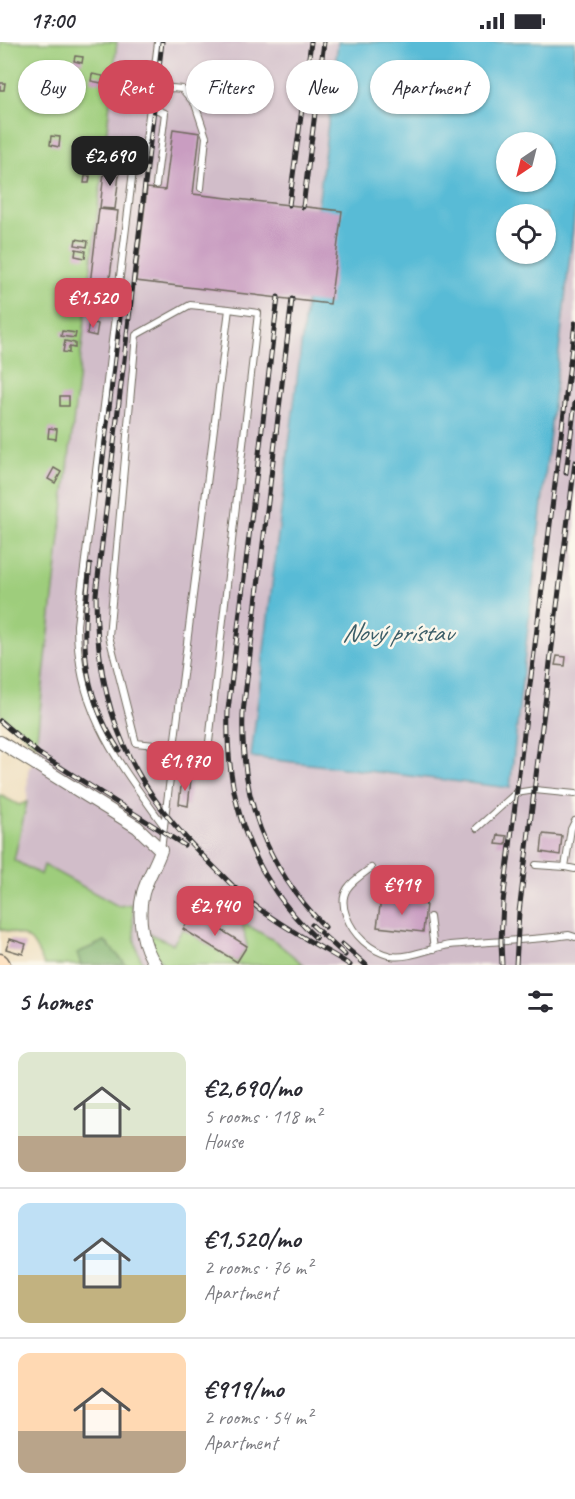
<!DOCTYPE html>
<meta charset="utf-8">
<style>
body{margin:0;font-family:Caveat,sans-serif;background:#f7f7f7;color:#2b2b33;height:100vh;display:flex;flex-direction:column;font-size:22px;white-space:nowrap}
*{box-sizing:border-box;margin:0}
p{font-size:20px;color:#7c7c81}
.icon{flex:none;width:33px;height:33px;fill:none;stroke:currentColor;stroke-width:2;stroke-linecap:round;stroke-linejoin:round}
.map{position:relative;height:923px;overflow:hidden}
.side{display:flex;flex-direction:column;background:#fff;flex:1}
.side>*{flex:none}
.banner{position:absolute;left:18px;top:18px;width:540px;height:54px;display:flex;gap:12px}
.needle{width:39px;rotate:215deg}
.buttons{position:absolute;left:496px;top:90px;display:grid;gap:12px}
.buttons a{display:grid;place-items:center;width:60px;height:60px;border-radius:50%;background:#fff;box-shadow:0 2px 4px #0004;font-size:30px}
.price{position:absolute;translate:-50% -51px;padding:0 14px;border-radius:12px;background:#d1495b;color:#fff;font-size:20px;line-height:39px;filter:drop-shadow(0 2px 3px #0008)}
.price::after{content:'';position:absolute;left:50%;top:36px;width:18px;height:14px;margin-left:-9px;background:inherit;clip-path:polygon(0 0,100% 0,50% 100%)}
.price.selected{background:#222;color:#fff}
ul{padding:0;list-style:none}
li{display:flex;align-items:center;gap:18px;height:150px;padding:0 18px}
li+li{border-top:2px solid #e1e1e2}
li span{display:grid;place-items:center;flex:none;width:168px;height:120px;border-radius:12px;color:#555}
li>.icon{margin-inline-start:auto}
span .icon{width:72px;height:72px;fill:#fffc;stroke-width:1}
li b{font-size:26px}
h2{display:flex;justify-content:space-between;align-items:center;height:72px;padding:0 18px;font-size:26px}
.tag{padding:0 21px;border-radius:27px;background:#fff;box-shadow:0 2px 4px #0004;font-size:21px;line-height:54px}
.tag.selected{background:#d1495b;color:#fff}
.status{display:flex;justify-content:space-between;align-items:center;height:42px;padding:0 30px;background:#fff;direction:ltr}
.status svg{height:16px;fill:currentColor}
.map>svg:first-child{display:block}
</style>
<div class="status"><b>17:00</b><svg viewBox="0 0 49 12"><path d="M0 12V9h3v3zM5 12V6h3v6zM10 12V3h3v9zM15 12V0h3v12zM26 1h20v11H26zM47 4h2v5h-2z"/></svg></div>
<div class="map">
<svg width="575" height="923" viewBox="0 0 575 923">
<rect width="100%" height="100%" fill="#fbf7ec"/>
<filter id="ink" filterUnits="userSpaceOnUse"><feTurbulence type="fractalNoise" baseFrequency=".0167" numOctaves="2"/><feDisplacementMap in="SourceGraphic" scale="12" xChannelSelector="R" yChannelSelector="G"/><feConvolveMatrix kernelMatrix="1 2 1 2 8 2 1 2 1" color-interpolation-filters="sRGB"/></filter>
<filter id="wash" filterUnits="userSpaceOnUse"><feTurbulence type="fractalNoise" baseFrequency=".008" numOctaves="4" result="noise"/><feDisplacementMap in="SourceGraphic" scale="24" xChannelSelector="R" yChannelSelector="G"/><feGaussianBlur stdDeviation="1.35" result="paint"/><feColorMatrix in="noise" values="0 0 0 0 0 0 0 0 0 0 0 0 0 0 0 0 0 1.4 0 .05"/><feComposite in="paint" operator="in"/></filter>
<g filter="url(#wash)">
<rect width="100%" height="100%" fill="#efdebd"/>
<path fill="#d1bdc9" d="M117 0H338L317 166 510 746 575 168V923H126L105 899 14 818 27 760 28 728 41 706 36 703Z"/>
<path fill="#9ecd7b" stroke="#647c53" stroke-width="1.5" d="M0 0H117L36 703 0 672Z
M0 753 19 763 27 760 14 818 41 833 44 823 118 864 132 862C134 881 132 908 145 923H126L105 899 78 911 81 923H44C31 893 31 896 0 887Z
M242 880 275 899 304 923H164L155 912 148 891 173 902 183 887 237 920 247 904Z"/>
<path fill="#7eb06b" stroke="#546e4b" stroke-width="1.5" d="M105 899 126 923H81L77 911Z"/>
<path fill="#58bbd6" stroke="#427380" stroke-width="1.5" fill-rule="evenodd" d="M338 0H575V168L510 746 251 715ZM507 100H546V140H507ZM507 172H546V212H507Z"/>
<g id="blocks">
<path fill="#c99dc1" d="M75 14 83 15 82 21 74 19Z
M92 32 103 34 102 41 91 39Z
M0 41H5L4 48H0Z
M173 87 200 91 193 152 342 169 330 262 136 239 147 146 165 148Z
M51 94 60 95 59 105 50 103Z
M105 122 120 124 115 167 100 166Z
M85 134H90L89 141H84Z
M99 167 118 169 109 244 90 242Z
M76 197 88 199 87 205 75 203Z
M76 207 86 209 85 216 75 214Z
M89 280 98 282 96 294 87 292Z
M62 289 76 291 75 296 61 294Z
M65 299 75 301V306L69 305V311L63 310Z
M60 354H69V364H60Z
M49 386 57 387 56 397 48 396Z
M54 426 61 430 55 441 48 437Z
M557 614 566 615 565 624 555 623Z
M182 736 191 737 188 764 179 762Z
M543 792 562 794 560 813 541 810Z
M498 793 507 794 506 803 496 802Z
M381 857 426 862 423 890 377 885Z
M194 871 247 904 237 920 183 887Z
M10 897 26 902 23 912 6 907Z"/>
</g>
</g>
<g filter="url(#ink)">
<use href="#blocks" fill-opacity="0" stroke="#706a5e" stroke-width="1.5"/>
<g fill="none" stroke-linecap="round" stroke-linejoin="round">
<defs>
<path id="service" d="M140 51 172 46 182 47 195 62 206 95 201 146
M150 65 143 123 133 129 77 583C77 669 116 717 164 784
M156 143 165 71 150 65 158 0
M173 705 136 701 109 594 136 293 190 263 229 267
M575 779 571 787 565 825 575 827
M477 786 516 751 535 748 575 752
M161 808 229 267 258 271 208 709
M536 823 565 825
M371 826C353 839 337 848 346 873 353 893 370 909 391 914 409 917 433 905 450 903 490 899 529 899 569 893L575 895
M430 875 434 907"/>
<path id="minor" d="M0 700 137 785 161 808C156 823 147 836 143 851 137 874 142 905 156 923"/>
<path id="secondary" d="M0 920 2 923"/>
</defs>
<use href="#service" stroke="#706a5e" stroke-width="8"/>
<use href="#minor" stroke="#706a5e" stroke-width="14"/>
<use href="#secondary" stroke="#706a5e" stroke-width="19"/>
<use href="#service" stroke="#fff" stroke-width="6"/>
<use href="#minor" stroke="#fff" stroke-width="12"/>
<use href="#secondary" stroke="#fee4c5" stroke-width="16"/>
<defs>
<path id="rail" d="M162 0 96 552C96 669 130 744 213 824 226 837 239 851 253 862 283 886 318 903 350 923
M289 163 311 0
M303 165 324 0
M278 255 228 668C225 756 250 835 316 896
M292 257 243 671C240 756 265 824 325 885
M566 431 575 361
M99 449 121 267
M90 523C82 594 78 645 119 708
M0 679 38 711 184 803
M312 883 345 913
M342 902 366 923
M502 923 501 899 503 860 575 281
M516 923 519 870 575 420"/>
</defs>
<use href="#rail" stroke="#2b2b2b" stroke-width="5"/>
<use href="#rail" stroke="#fbf7ec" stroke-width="3" stroke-dasharray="9" stroke-linecap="butt"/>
</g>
</g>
<g text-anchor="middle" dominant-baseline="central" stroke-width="5" stroke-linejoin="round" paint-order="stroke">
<g font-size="26" font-style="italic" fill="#3b5d67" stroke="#fbf7ec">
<text x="397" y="590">Nový prístav</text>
</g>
</g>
</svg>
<div class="buttons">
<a><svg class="needle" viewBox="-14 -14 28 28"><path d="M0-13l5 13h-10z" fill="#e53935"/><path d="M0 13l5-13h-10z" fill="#7c7c81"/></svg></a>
<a><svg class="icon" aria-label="locate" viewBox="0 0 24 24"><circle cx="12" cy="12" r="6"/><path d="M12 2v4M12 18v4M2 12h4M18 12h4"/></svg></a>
</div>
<b class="price selected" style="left:110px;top:145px">€2,690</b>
<b class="price" style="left:93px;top:287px">€1,520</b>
<b class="price" style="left:185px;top:750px">€1,970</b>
<b class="price" style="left:402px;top:874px">€919</b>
<b class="price" style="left:215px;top:895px">€2,940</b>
<div class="banner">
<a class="tag">Buy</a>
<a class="tag selected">Rent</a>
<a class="tag">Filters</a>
<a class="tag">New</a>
<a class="tag">Apartment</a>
</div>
</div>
<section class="side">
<h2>5 homes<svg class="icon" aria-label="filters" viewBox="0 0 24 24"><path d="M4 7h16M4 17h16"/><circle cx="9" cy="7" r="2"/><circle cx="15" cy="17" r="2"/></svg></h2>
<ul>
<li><span style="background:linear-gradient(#dfe7d0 70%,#b9a48a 0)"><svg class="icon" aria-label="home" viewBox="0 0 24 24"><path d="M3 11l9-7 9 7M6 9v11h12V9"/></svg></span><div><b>€2,690/mo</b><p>5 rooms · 118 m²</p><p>House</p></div></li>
<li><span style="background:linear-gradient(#bfe0f5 60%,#c2b280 0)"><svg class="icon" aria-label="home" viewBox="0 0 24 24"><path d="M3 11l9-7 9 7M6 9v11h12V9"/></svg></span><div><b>€1,520/mo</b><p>2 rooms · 76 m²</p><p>Apartment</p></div></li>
<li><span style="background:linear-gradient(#ffd9b3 65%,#b9a48a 0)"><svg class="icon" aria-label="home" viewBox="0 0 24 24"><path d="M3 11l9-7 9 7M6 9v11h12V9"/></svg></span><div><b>€919/mo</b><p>2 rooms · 54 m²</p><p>Apartment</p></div></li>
</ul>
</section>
